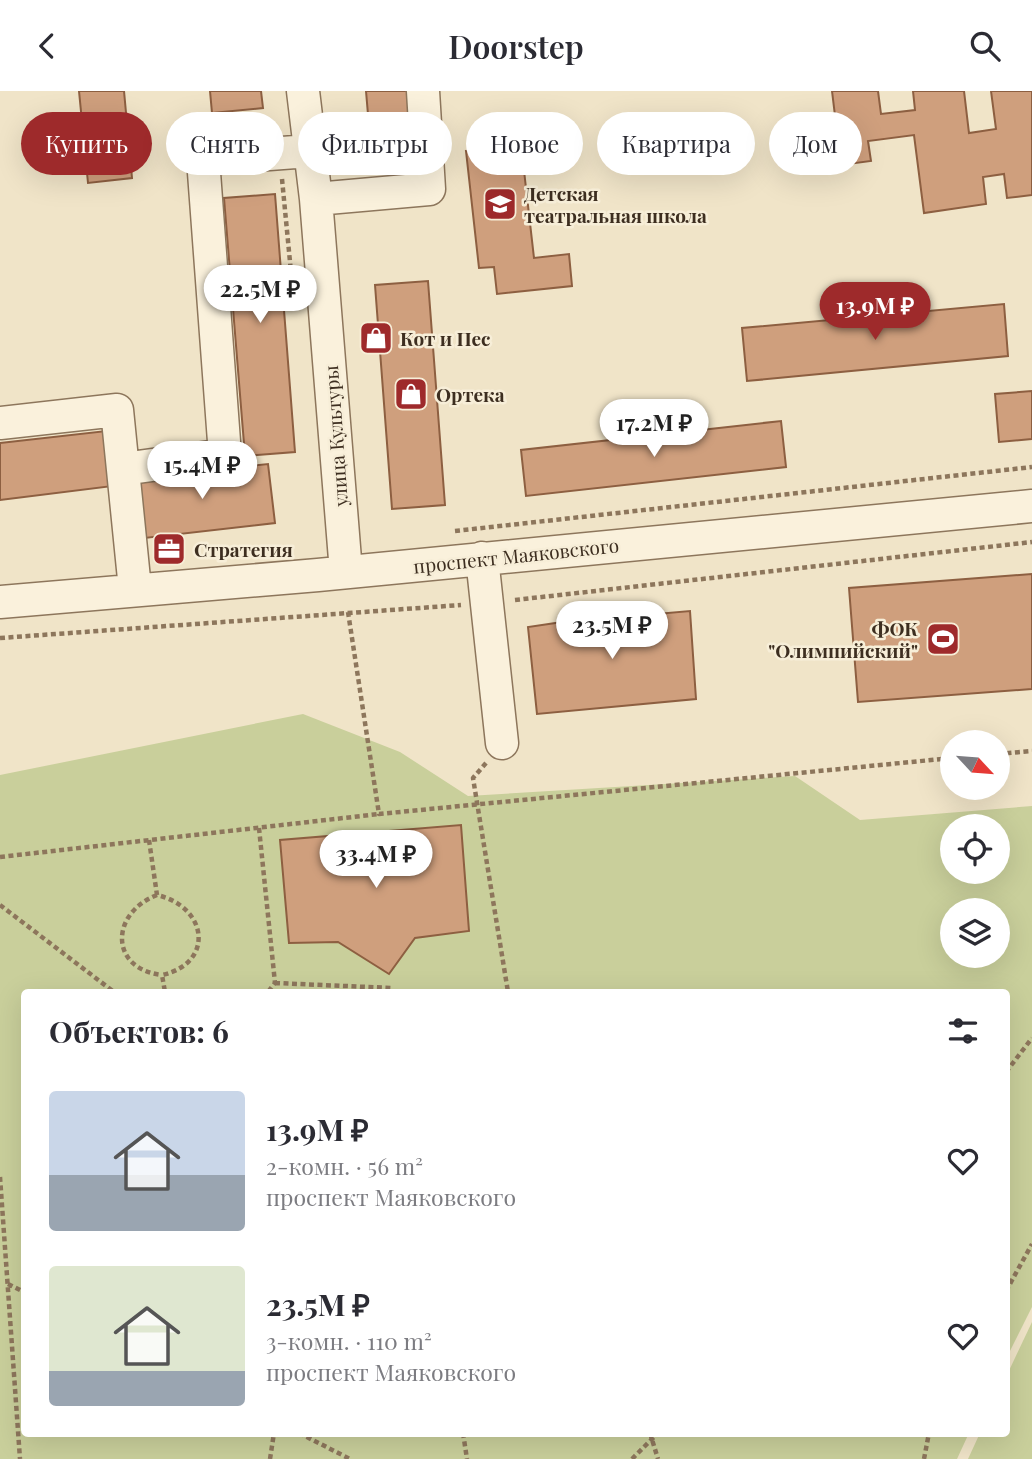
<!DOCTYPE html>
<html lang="ru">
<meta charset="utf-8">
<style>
body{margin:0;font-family:"Playfair Display",serif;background:#f2f2f3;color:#2b2b33;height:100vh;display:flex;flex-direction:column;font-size:26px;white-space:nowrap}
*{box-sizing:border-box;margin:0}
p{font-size:23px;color:#7c7c81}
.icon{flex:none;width:38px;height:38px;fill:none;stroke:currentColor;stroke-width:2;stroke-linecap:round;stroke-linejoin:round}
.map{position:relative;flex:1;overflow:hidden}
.details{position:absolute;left:21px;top:898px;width:989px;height:448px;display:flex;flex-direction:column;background:#fff;border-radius:7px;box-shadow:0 7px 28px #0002}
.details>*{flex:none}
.hud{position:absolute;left:21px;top:21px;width:990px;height:63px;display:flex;gap:14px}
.needle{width:46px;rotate:116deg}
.fabs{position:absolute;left:940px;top:639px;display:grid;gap:14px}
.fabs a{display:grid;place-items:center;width:70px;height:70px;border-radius:50%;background:#fff;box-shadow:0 7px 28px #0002;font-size:35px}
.price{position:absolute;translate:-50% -60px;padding:0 16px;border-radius:24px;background:#fff;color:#222;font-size:23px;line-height:46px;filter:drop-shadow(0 2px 4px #0008)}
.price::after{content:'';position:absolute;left:50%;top:42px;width:21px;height:16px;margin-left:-10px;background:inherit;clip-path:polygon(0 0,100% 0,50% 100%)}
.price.active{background:#9e2a2b;color:#fff}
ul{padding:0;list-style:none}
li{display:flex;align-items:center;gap:21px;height:175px;padding:0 28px}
li span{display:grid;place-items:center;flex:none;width:196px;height:140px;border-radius:7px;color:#555}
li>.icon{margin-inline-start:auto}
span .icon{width:84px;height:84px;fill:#fffc;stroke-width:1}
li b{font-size:30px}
h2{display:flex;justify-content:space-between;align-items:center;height:84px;padding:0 28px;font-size:30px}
.chip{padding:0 24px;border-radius:32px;background:#fff;box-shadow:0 7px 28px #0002;font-size:24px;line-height:63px}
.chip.active{background:#9e2a2b;color:#fff}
header{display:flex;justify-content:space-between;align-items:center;height:91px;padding:0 28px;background:#fff;font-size:32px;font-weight:600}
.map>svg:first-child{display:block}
</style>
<header><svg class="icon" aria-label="back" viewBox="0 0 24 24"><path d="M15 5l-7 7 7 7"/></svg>Doorstep<svg class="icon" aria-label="search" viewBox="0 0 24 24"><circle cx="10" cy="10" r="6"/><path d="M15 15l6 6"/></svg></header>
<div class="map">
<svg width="1032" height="1368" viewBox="0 0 1032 1368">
<rect width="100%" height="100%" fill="#f0e4c8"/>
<path fill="#c9cf9b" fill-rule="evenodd" d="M303 623 400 661 468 705 795 685 860 729 1032 715V1216L1006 1268V901H24V1342H969L957 1368H0V684ZM952 735H998V780H952ZM952 819H998V864H952Z
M1032 1231V1368H968L980 1342H1006V1286Z"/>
<path fill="#cf9f7d" stroke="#8d5f41" stroke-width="2" d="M79 0H124L132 87 88 92Z
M210 0H261L263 17 212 22Z
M366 0H410L413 41 370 47Z
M832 0H878L881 23 915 19 913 0H964L969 42 996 38 991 0H1032V104L1007 107 1004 83 983 86 986 113 924 122 914 44 868 50 871 70 841 74Z
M555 27 559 58 522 62 534 167 569 163 572 195 497 203 494 176 479 177 466 60 483 59 481 36Z
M275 103 295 361 245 365 224 107Z
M428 190 445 414 392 418 375 194Z
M1004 213 1008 265 747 290 742 237Z
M1032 300V348L999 351 995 303Z
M781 330 786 376 526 405 521 359Z
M115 339 121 394 0 409V352Z
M268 373 275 432 136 448 129 388Z
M1032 483V598L858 611 849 497Z
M588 512 600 517 611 527 690 520 696 608 537 623 528 536 562 531 568 520Z
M461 734 469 840 415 847 389 883 338 851 289 852 280 749Z"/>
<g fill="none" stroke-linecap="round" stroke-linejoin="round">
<defs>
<path id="minor" d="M303 0 316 108 346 481
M316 108 429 98 423 0
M0 332 117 319 135 498
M123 378 225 364 203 68 309 60
M482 467 502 652
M0 511 318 484 1032 415"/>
</defs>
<use href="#minor" stroke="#8d765c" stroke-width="35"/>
<path stroke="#8d765c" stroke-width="4.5" stroke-dasharray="5 3.5" stroke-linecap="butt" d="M282 88 294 212
M455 440 1032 376
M515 509 1032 451
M348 521 379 723 952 667
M0 547 461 514
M998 663 1032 660
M486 672 473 687 508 901
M259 737 275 892 268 901
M149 749 157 804C208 816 215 872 162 884L165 901
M0 766 379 723
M157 804C110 822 109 878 162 884
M0 814 114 901
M275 892 392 897 393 901
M1006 981 1032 947
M0 1086 20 1368
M8 1193 24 1201
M1006 1200 1032 1153
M299 1342 350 1368
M463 1342 467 1368
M650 1342 658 1368
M270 1368 274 1342
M632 1368 658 1342
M924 1368 929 1342"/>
<use href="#minor" stroke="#faf1dc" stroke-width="32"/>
</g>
<defs>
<symbol id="school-square" viewBox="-11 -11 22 22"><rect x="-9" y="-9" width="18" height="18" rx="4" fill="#9e2a2b" stroke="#f7eed8"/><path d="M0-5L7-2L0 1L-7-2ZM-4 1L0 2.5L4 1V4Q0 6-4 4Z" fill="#fff"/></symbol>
<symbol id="shop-square" viewBox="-11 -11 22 22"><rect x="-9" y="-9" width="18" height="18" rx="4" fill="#9e2a2b" stroke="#f7eed8"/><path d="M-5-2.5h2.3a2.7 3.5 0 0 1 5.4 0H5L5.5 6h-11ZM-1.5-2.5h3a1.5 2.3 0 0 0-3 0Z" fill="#fff"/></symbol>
<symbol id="office-square" viewBox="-11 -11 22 22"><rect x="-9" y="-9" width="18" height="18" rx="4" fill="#9e2a2b" stroke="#f7eed8"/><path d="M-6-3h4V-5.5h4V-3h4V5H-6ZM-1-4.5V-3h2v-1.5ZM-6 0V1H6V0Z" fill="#fff"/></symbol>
<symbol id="stadium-square" viewBox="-11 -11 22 22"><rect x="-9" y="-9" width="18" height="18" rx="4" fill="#9e2a2b" stroke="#f7eed8"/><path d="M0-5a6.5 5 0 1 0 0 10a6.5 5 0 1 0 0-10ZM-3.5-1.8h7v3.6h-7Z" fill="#fff"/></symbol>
</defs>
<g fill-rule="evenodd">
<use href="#school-square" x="481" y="94" width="38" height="38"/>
<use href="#shop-square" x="357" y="228" width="38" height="38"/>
<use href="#shop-square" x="392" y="284" width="38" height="38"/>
<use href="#office-square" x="150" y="439" width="38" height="38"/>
<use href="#stadium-square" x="924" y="529" width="38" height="38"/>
</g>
<g text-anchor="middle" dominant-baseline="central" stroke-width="5" stroke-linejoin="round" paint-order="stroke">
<g font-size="19" font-weight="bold" fill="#3d2e20" stroke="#f7eed8" text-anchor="start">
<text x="524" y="102">Детская<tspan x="524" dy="22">театральная школа</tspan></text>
<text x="400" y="247">Кот и Пес</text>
<text x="436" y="303">Ортека</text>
<text x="194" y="458">Стратегия</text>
<text x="918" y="537" text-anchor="end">ФОК<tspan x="918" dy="22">"Олимпийский"</tspan></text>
</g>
<g font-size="19" fill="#3d2e20" stroke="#f7eed8">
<text transform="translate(335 345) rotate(-94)">улица Культуры</text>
<text transform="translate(516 464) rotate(-6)">проспект Маяковского</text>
</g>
</g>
</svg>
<div class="fabs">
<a><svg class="needle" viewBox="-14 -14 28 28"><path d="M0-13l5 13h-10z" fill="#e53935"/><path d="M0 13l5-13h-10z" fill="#7c7c81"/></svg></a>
<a><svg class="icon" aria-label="locate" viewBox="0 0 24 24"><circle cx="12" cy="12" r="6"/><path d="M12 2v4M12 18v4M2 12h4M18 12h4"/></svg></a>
<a><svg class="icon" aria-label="layers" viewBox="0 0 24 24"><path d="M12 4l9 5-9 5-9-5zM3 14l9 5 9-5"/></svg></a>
</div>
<b class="price" style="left:260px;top:234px">22.5M ₽</b>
<b class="price active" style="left:875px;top:251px">13.9M ₽</b>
<b class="price" style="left:654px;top:368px">17.2M ₽</b>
<b class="price" style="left:202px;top:410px">15.4M ₽</b>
<b class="price" style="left:612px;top:570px">23.5M ₽</b>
<b class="price" style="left:376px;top:799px">33.4M ₽</b>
<div class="hud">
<a class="chip active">Купить</a>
<a class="chip">Снять</a>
<a class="chip">Фильтры</a>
<a class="chip">Новое</a>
<a class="chip">Квартира</a>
<a class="chip">Дом</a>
</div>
<section class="details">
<h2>Объектов: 6<svg class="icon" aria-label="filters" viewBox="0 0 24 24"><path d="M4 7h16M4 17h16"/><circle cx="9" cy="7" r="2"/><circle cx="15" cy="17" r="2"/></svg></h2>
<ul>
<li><span style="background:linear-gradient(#c9d6e8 60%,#9aa5b1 0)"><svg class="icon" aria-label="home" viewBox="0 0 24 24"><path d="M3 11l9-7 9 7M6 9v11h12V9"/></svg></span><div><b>13.9M ₽</b><p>2-комн. · 56 m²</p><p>проспект Маяковского</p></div><svg class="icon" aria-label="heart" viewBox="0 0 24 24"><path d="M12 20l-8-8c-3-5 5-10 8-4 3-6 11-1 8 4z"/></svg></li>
<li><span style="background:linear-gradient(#dfe7d0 75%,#9aa5b1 0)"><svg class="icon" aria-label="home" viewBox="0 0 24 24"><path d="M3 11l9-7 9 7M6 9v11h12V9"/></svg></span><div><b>23.5M ₽</b><p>3-комн. · 110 m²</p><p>проспект Маяковского</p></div><svg class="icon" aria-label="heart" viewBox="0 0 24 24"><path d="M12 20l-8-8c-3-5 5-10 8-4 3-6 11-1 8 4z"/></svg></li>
</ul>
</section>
</div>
